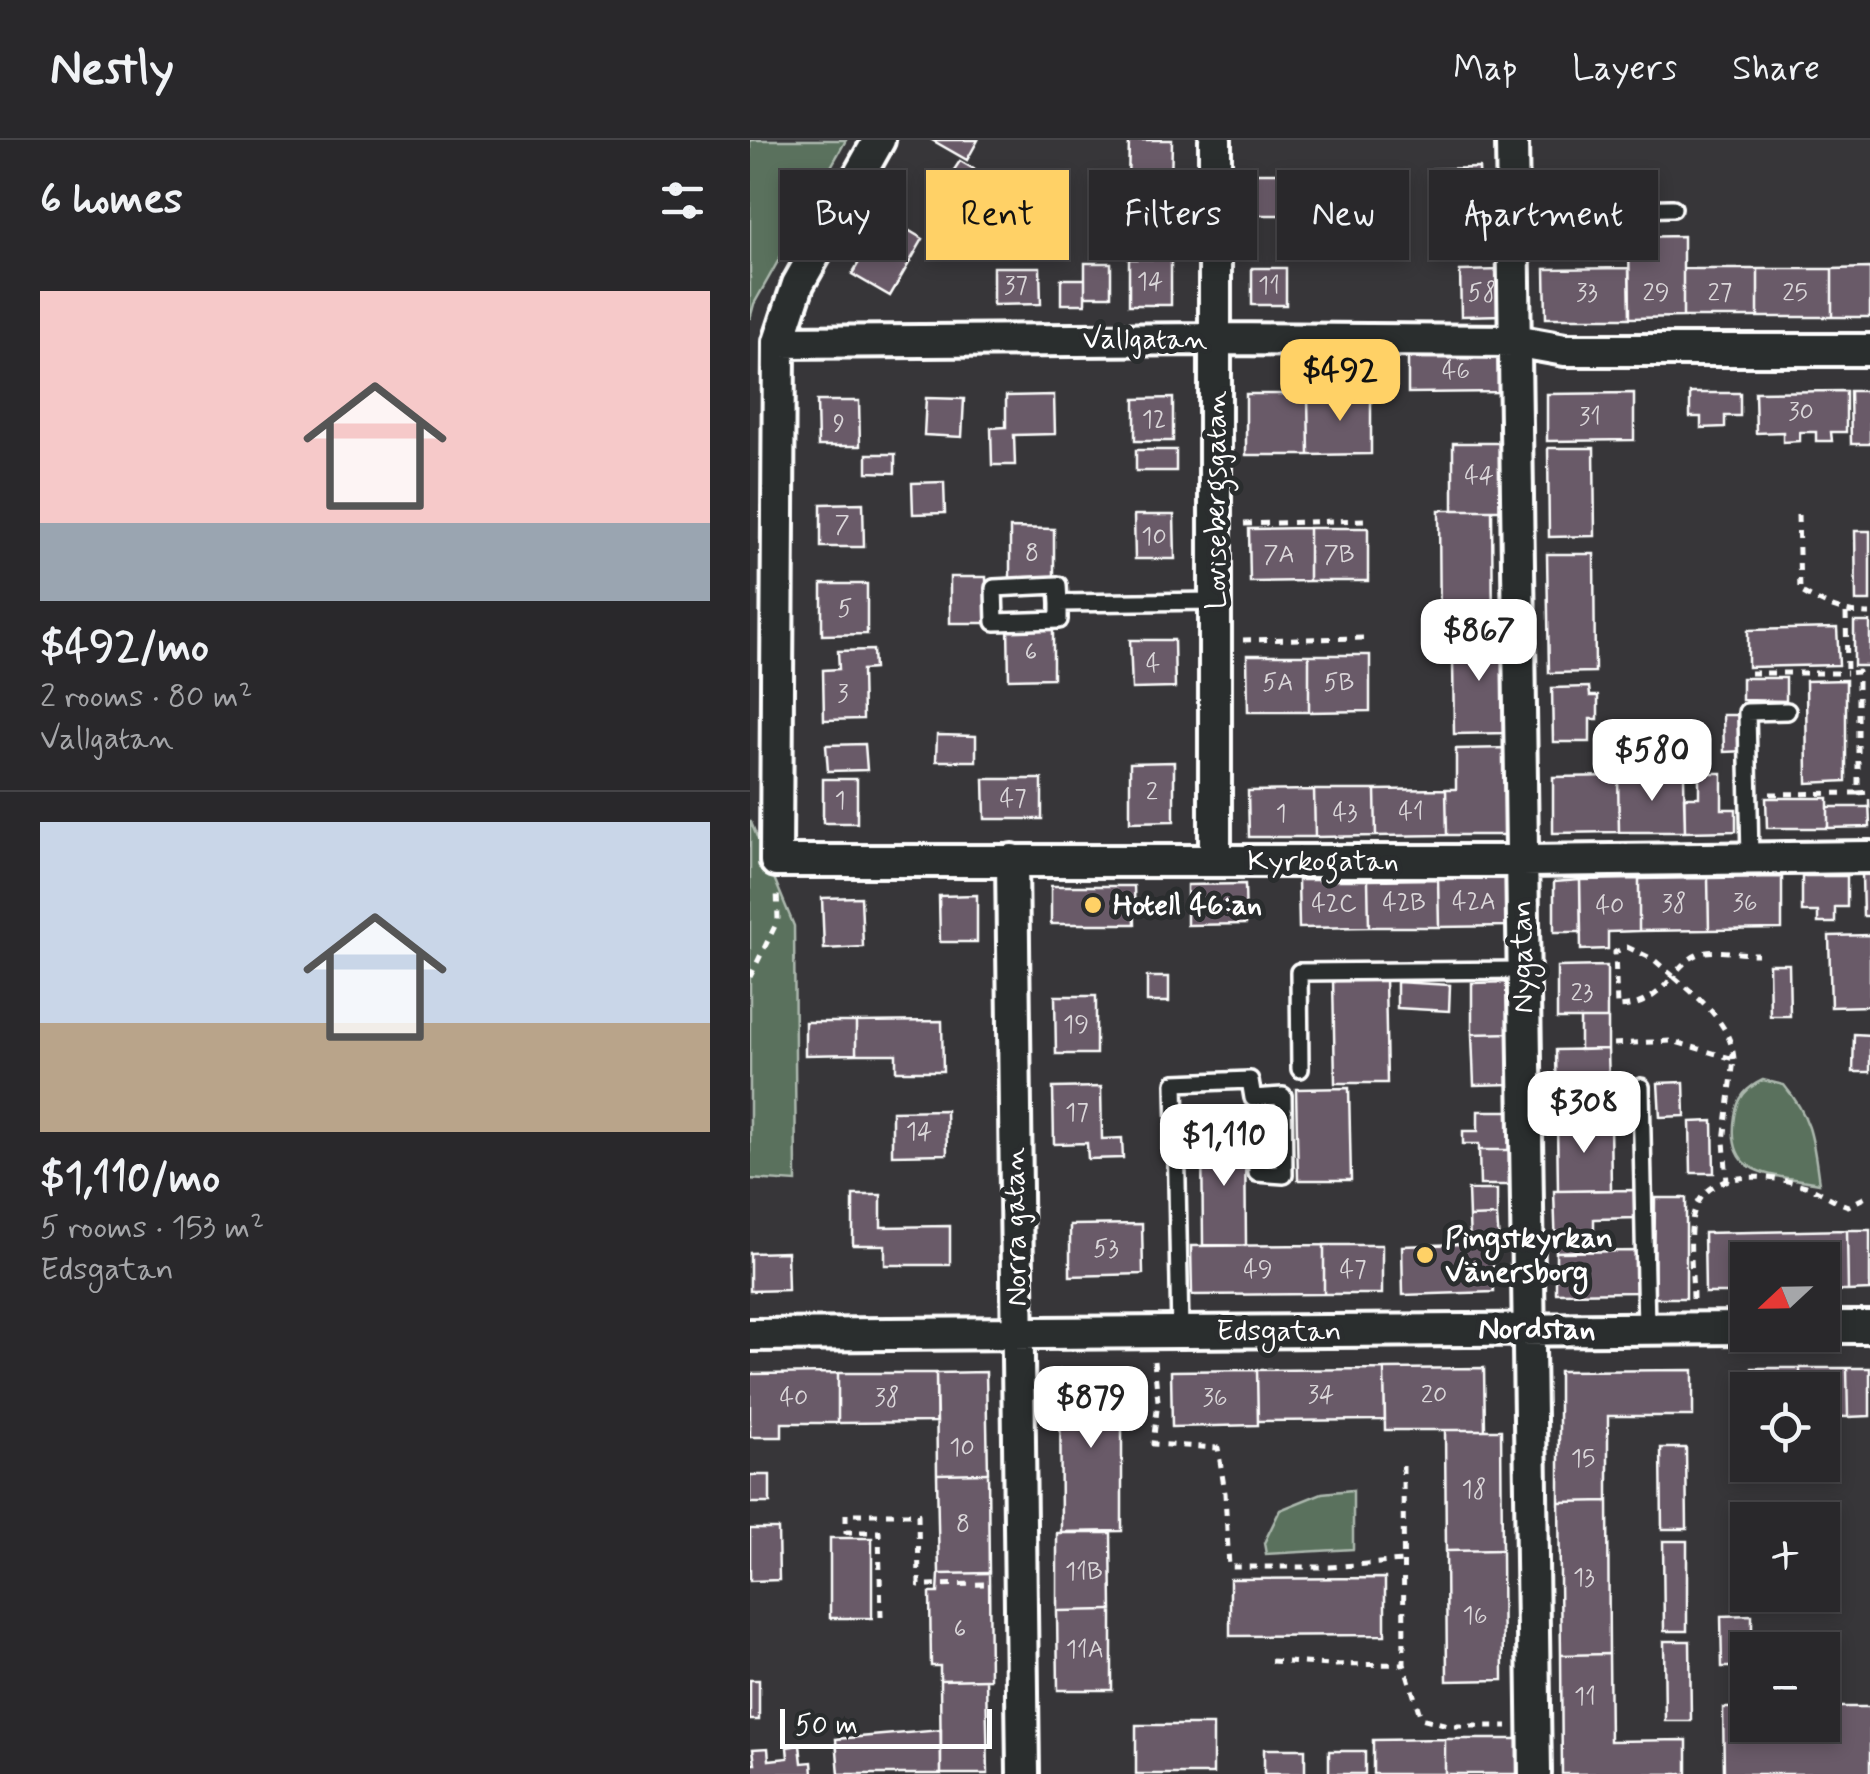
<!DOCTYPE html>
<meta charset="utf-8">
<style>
body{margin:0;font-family:Mynerve,sans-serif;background:#313033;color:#f1f3f6;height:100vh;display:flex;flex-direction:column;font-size:38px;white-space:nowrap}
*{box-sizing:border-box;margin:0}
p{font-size:32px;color:#a5a6a9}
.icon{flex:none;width:55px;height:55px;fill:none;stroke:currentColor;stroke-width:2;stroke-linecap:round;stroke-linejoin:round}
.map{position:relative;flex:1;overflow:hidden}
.side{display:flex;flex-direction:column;background:#29282b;width:750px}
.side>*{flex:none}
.hud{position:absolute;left:30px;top:30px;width:940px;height:90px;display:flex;gap:20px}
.needle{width:65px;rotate:248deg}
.controls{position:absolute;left:980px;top:1102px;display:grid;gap:20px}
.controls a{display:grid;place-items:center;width:110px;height:110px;border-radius:0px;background:#29282b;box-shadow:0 5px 15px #0003,0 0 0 2px #454447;font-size:50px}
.scale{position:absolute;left:30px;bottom:25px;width:212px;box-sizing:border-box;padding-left:10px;border:5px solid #fff;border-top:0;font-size:28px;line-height:35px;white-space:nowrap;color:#fff;-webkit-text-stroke:8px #2a2d2e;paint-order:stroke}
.price{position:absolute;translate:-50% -85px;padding:0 22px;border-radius:20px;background:#fff;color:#222;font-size:32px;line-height:65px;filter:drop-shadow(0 2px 5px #0008)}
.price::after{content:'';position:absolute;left:50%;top:60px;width:30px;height:22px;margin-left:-15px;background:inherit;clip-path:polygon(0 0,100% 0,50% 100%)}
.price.on{background:#ffd166;color:#111}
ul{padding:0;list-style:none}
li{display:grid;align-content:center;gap:20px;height:530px;padding:0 40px}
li+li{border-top:2px solid #454447}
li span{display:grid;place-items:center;height:310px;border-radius:0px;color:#555}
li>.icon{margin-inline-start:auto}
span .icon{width:180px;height:180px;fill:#fffc;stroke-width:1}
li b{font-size:42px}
h2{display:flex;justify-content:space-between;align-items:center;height:120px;padding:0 40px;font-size:42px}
.pill{padding:0 35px;border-radius:0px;background:#29282b;box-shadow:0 5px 15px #0003,0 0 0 2px #454447;font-size:35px;line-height:90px}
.pill.on{background:#ffd166;color:#111}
header{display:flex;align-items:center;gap:60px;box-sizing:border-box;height:140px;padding:0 50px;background:#29282b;border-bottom:2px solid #454447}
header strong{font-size:48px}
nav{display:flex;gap:55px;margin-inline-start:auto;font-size:35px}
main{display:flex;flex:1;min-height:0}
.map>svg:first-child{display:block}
</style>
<header>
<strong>Nestly</strong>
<nav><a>Map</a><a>Layers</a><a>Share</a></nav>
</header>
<main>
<section class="side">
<h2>6 homes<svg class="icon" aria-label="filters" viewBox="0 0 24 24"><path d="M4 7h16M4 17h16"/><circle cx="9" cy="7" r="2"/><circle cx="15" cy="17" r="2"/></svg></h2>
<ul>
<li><span style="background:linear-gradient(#f6c9c9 75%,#9aa5b1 0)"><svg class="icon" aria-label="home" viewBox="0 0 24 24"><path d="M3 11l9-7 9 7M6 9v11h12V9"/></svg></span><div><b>$492/mo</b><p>2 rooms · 80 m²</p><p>Vallgatan</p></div></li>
<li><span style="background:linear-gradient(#c9d6e8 65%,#b9a48a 0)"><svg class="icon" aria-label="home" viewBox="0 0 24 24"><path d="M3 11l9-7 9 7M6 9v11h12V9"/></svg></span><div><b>$1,110/mo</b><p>5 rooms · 153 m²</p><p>Edsgatan</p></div></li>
</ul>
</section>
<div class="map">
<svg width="1120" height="1634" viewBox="0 0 1120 1634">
<rect width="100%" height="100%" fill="#373639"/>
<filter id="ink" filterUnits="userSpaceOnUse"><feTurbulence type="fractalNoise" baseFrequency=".01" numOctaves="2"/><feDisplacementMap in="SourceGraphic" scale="20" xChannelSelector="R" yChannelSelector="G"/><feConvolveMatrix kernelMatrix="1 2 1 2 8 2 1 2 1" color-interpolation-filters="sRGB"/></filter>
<g filter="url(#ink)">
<path fill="#5a715d" stroke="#acb8ae" stroke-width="2.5" d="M0 0H96L4 164 0 179Z
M0 680 44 786 46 1042 0 1039Z
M1013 940 1034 945C1063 980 1063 1001 1069 1043 1022 1034 975 1039 985 976 988 957 996 948 1013 940Z
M603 1350V1409L516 1414 514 1403 530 1370 572 1353Z"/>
<path fill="#695a67" stroke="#fff" stroke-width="2.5" d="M182 0H228L217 20Z
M379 0H422L421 46 378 45Z
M210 21 253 46 220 65 192 48Z
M729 28 731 81 684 82 682 29Z
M503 33H547L546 51H539L538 75H502Z
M136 77 173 99 140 156 102 134Z
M933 96V177L880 178 879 97Z
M379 119H421V165H379Z
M335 123H361V156H335Z
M243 127H290L291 164 243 165Z
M502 128H536V165H502Z
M879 128 880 178H796L795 129Z
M1120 128V177H1082V129Z
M933 129H1008V177H933Z
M1008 129H1082V177H1008Z
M753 130 754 175 711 176 710 131Z
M311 139H335V164H311Z
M753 209V252L658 253V210Z
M1096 251V292H1081L1082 301H1066V292H1050V301L1033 302V292L1006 293 1005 252Z
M1100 251H1120V304H1101Z
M621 253V314L559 315 558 254Z
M884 253V300L797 301V254Z
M940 253H990V276H975V287L951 288V277H940Z
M496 254H558L559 315H496Z
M304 255 305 294 264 295 265 325H242L241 288 256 287V256Z
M176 258 214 259 212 297 174 295Z
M423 258V301H385V259Z
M67 261H109L110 306H68Z
M703 303H756V370H703Z
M798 308H844L845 396 799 397Z
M386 310H426V331H386Z
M117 314H145V333L117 332Z
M194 342 195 373 163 374 162 343Z
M113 363 114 407H71V364Z
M689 370H742L743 499H690Z
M384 375H424L425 419H385Z
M260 388 304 389V439L260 438Z
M559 388H618V441H559Z
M559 388V441L500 442 499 389Z
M1105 391H1120V461H1106Z
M797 414H844L845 532 799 533Z
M200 437H236L237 483H200Z
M72 444H117V494L72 495Z
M1104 482H1120V526H1104Z
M258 486H303V538L259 539Z
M1087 488 1089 525 998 527V490Z
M683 499H759L760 593 704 594 703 520H683Z
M380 500H424L425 548 382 549Z
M123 510 124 529 112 530 113 579 74 580 73 530 89 529 88 511Z
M497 515H559V572H498Z
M559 515H620V571L559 572Z
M992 538H1036V561L992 560Z
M1096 540V641L1057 643 1056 541Z
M839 547 840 556H848V579H840V602H803L802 548Z
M973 575H994L995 611 974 612Z
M187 595 226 596V621H186Z
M115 604 117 630 78 631 76 605Z
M760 608 761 695H697L696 649H706V609Z
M424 622V681L380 682V623Z
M949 633H972V669H986V691L935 692 934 657H949Z
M934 635 935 692H869L868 636Z
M868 636 869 692 803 693V637Z
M73 639H107V683H73Z
M234 639H292V679H235Z
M696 649 697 695 626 696 625 650Z
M564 650H625L626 696 565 697Z
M564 650 565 697H499L498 651Z
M1016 658H1078V688H1017Z
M1119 659 1120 687 1078 688V667H1119Z
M1112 734H1120V776H1113Z
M1052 736H1097V767H1085V783H1068V772H1052Z
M1032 737V789L959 790 958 738Z
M759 738V786L689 787 688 739Z
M958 738 959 790 889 791V739Z
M688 739 689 787H619L618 740Z
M889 739V791L858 792V809L831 810 830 740Z
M548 740H618L619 787 549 788Z
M830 740 831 792H804V742Z
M495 744 496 784 437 785V745Z
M301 746H384L385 784H301Z
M227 755V802H190L189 756Z
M111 757 113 807 74 809 72 758Z
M1120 795V866L1081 867 1079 796Z
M1019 824H1039L1040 876H1020Z
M857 826V879H807V827Z
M397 837H419V862H397Z
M635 838 637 943H585L583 839Z
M647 842 700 845 699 871 647 868Z
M762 842 763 893 722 894V843Z
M305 856H346V914H306Z
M830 879H858V909L830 910Z
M192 881 193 931H146V914H106V882Z
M55 882H106V914L55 915Z
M763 893 764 944 724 945 722 894Z
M1104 894 1120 895V932H1103Z
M858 909 860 980 807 981 806 910Z
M934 942 935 976 910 977 908 943Z
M351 947 352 999 372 998 373 1018 338 1019 337 1003 304 1004 303 948Z
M599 948 601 1040H548L546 949Z
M196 970 197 1014 142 1015V971Z
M728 971H763L764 1010H729V1004H713V991H728Z
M860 980 861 1050 808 1051 807 981Z
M963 981 964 1033H941L940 982Z
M452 993H495L496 1106 453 1105Z
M729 1010H764V1045H730Z
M718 1050H747V1076L719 1077Z
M887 1050 888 1078 844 1079V1111L806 1112 804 1051Z
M103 1055H131V1087L200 1086V1125H135V1105H103Z
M905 1058H936V1158H904Z
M747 1076 749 1103 720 1104 719 1077Z
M392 1084 393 1134 320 1136V1085Z
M1097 1090 1098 1151H1072V1120H998V1153H955L954 1093Z
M1097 1090H1120V1150L1098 1151Z
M742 1103 744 1152 653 1155 652 1106Z
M574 1105V1154L442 1155 441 1106Z
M574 1105H632V1154H574Z
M891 1111V1152L806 1153V1112Z
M37 1112 38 1150 0 1151V1113Z
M734 1228 735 1290H635L634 1229Z
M1002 1228H1050V1250H1002Z
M1050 1228H1097L1098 1277 1072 1276V1250H1050Z
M1097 1228H1120V1276L1098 1277Z
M634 1229 635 1280 508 1281 507 1230Z
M310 1230H372V1391L311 1392Z
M507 1230 508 1285 422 1287 421 1231Z
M943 1230V1276H858V1361L809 1362V1231Z
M236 1232 238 1333 187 1334 186 1233Z
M88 1233H186L187 1282 88 1283Z
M88 1233V1283H32V1297H0V1234Z
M695 1290H751L752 1410 696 1411Z
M911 1308H936L937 1389H912Z
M238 1333 239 1433 189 1434 187 1334Z
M0 1335H20V1363H0Z
M858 1361 859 1514 811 1515 809 1362Z
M0 1389H28L29 1440 0 1441Z
M307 1393H361L362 1470 307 1471Z
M80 1398H122V1478H80Z
M913 1401H937V1491H914Z
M752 1410 753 1540 697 1541 696 1411Z
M239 1433 240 1539 190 1540V1526H181L180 1453H188L189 1434Z
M635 1438V1495L480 1496V1439Z
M362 1470V1550H308L307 1471Z
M1002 1475V1510H998V1527H972L971 1476Z
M914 1501H940L941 1581H915Z
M859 1514 860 1601 937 1600V1634H812L811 1515Z
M236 1539 238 1634H191L190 1540Z
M0 1540H9V1580H0Z
M1072 1567H1120V1634H974L973 1568H998V1585H1072Z
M386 1585H463V1634H386Z
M191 1590V1634H89L86 1599Z
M695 1599H767V1634H695Z
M695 1599V1634H623V1600Z
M50 1605 52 1623 62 1622 63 1634H0V1624H5L3 1609 18 1608 19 1620 38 1618 37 1607Z
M514 1609H555V1634H514Z
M579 1611H615V1634H579Z"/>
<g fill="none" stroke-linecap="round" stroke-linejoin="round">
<defs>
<path id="lane" d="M764 108 817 107C850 69 876 69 923 68
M309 463 308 445 244 448 245 482 309 480V463L466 461
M1000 718 997 572 1037 571
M550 929 549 832 774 830
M891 947 896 1189
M426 987 507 984V1033L534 1035 533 956 503 958 500 940 425 943 430 1192"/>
<path id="street" d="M129 0 48 144 29 202 26 721H772L1120 717
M465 0V720
M762 0 785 1634
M29 202 466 199 765 201 815 210H1120
M262 720 273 1634
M1072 1187H1120
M0 1195 998 1188"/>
</defs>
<use href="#lane" stroke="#fff" stroke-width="22"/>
<use href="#street" stroke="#fff" stroke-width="38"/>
<path stroke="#fff" stroke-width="5" stroke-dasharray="8 8" stroke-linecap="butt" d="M1048 375 1050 451C1072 464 1094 474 1120 474
M494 384 616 380
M493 500 619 498
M1000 533H1097
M1108 653 1120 652
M1020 654 1108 653V532L1097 533 1096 471
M0 837 28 780 27 749
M864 904 922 901 984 919 974 1001 977 1042
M984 919C981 883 949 858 923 836 907 856 893 866 867 867L865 812 877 807 903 819 923 836C950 800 969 814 1008 814
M943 1159C943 1136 937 1094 944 1072 959 1026 1021 1035 1056 1046 1071 1051 1083 1061 1098 1066L1120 1055
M404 1221 408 1261 403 1304 468 1308 475 1353 479 1427H580L653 1421
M653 1326 654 1524
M131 1477 129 1392H96V1374H168L169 1445 242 1444
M521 1521 582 1525 654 1524 671 1578 701 1586H757"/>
<use href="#lane" stroke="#2a2d2e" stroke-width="15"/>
<use href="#street" stroke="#2a2d2e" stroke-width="30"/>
</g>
</g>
<g fill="#ffd166" stroke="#2a2d2e" stroke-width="4">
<circle cx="343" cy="765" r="10"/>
<circle cx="675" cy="1115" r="10"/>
</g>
<g text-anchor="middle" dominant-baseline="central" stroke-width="10" stroke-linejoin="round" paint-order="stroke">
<g font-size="25" fill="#dad6d9">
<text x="400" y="142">14</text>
<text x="266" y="146">37</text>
<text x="519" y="146">11</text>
<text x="732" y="153">58</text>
<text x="837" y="153">33</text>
<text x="906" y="153">29</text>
<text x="970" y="153">27</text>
<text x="1045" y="153">25</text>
<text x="706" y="231">46</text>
<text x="1051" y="272">30</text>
<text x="840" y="277">31</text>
<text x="404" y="280">12</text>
<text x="89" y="284">9</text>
<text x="729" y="336">44</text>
<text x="92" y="385">7</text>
<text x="404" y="397">10</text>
<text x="282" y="413">8</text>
<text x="529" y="415">7A</text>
<text x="589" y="415">7B</text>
<text x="95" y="469">5</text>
<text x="281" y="512">6</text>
<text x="403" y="524">4</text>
<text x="528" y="543">5A</text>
<text x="589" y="543">5B</text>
<text x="93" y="554">3</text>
<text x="402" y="652">2</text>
<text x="263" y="659">47</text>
<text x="90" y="661">1</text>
<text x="661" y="672">41</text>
<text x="595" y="673">43</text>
<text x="531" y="674">1</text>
<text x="724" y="762">42A</text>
<text x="654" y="763">42B</text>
<text x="995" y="763">36</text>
<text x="584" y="764">42C</text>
<text x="924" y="764">38</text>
<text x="860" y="766">40</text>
<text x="832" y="853">23</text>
<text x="326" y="885">19</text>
<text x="327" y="973">17</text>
<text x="169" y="992">14</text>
<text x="356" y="1109">53</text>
<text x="508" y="1130">49</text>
<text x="603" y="1130">47</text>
<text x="571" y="1255">34</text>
<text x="684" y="1255">20</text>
<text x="44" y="1258">40</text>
<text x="137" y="1258">38</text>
<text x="465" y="1258">36</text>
<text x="212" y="1308">10</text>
<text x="833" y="1319">15</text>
<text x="724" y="1350">18</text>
<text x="213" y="1384">8</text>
<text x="334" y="1432">11B</text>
<text x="834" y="1438">13</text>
<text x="725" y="1476">16</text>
<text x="210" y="1489">6</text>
<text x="335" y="1510">11A</text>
<text x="835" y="1557">11</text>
</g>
<g font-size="30" fill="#fff" stroke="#2a2d2e">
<text x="395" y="199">Vallgatan</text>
<text transform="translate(466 360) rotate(-90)">Lovisebergsgatan</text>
<text x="573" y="721">Kyrkogatan</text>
<text transform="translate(773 817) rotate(-91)">Nygatan</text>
<text transform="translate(266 1087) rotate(-91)">Norra gatan</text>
<text x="529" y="1191">Edsgatan</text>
</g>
<g font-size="30" font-weight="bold" fill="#fff" stroke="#2a2d2e" text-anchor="start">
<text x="363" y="765">Hotell 46:an</text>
<text x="695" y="1098">Pingstkyrkan<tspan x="695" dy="34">Vänersborg</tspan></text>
</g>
<g font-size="32" font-weight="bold" fill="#fff" stroke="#2a2d2e">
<text x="787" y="1189">Nordstan</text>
</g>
</g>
</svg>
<div class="controls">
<a><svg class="needle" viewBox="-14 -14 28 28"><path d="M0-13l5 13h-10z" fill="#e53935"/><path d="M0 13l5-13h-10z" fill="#a5a6a9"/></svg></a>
<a><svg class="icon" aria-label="locate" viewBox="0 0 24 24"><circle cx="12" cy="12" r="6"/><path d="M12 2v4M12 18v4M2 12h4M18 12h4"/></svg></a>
<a>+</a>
<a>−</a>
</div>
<div class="scale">50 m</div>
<b class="price on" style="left:590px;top:284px">$492</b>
<b class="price" style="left:729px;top:544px">$867</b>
<b class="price" style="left:902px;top:664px">$580</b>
<b class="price" style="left:834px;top:1016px">$308</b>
<b class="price" style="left:474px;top:1049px">$1,110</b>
<b class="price" style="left:341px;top:1311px">$879</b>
<div class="hud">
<a class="pill">Buy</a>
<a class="pill on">Rent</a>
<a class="pill">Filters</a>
<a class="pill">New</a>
<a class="pill">Apartment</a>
</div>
</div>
</main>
